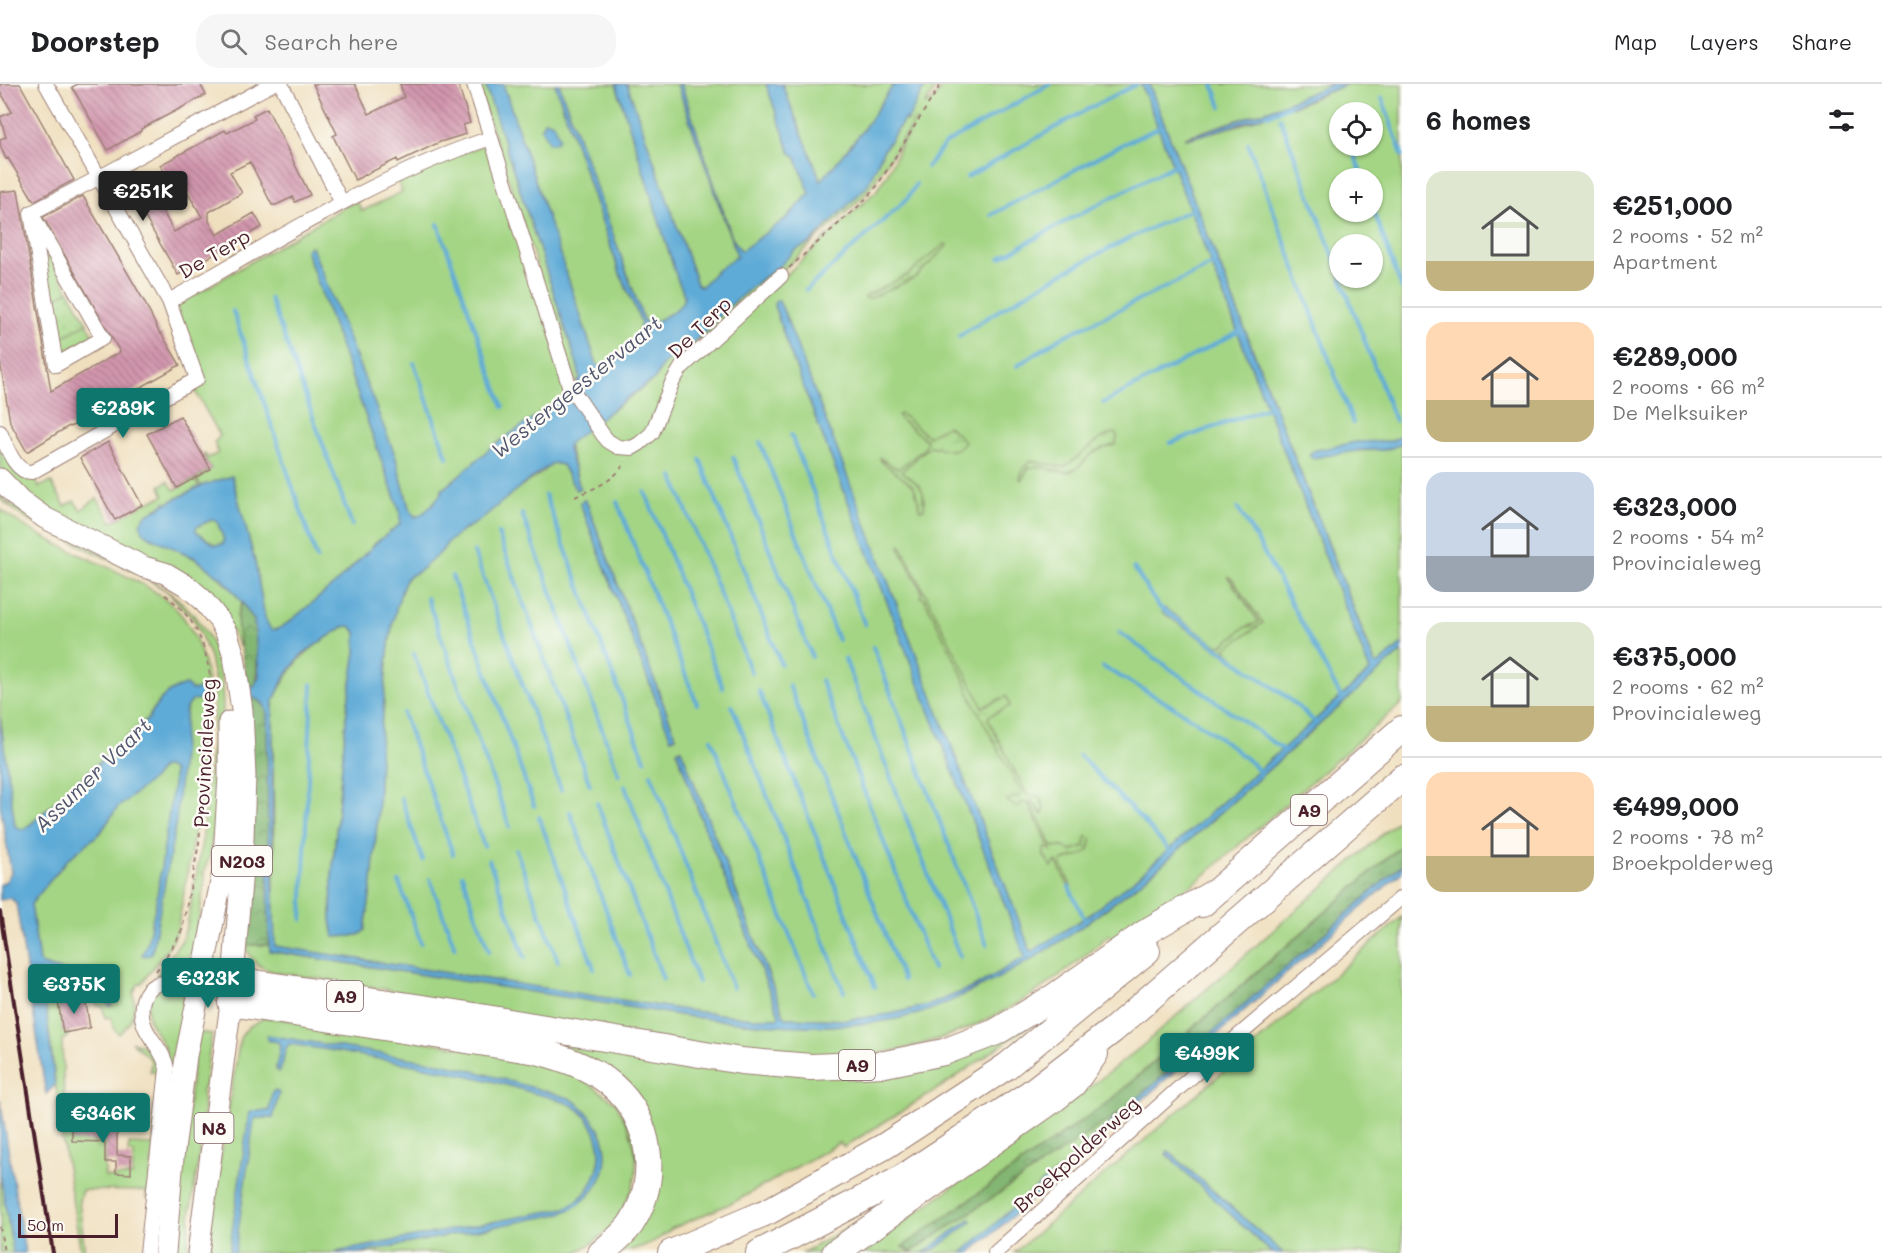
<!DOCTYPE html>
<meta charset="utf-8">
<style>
body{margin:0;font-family:Mali,sans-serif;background:#f6f6f6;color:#202124;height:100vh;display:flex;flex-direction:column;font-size:22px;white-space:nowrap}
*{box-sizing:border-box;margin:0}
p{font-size:20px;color:#757577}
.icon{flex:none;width:33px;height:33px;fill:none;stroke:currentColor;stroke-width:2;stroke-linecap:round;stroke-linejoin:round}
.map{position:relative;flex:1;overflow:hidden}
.details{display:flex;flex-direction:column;background:#fff;width:480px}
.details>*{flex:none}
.fabs{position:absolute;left:1329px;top:18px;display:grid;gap:12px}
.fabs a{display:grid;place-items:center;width:54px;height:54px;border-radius:50%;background:#fff;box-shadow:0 2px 4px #0004;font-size:30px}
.scale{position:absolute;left:18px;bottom:15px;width:100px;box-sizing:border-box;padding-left:6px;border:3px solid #4a1f2b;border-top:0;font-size:16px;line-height:21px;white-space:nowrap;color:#4a1f2b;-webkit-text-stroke:4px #fdfcf7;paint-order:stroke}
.price{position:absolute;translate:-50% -51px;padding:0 14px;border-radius:6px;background:#0f766e;color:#fff;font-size:20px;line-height:39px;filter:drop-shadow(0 2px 3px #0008)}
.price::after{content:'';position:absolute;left:50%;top:36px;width:18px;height:14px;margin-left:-9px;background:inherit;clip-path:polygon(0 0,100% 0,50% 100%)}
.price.current{background:#222;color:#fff}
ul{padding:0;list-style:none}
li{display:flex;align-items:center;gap:18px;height:150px;padding:0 24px}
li+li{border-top:2px solid #e0e0e0}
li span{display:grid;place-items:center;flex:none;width:168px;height:120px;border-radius:18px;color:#555}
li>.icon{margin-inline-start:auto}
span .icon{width:72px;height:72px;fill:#fffc;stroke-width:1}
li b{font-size:26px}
h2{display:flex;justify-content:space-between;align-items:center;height:72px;padding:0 24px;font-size:26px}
header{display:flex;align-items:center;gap:36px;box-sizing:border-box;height:84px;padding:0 30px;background:#fff;border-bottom:2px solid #e0e0e0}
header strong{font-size:28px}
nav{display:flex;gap:33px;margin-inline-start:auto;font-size:21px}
.search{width:420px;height:54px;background:#f6f6f6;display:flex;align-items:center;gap:15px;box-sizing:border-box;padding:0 21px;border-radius:24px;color:#757577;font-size:22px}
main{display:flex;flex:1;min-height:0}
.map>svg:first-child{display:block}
</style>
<header>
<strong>Doorstep</strong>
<div class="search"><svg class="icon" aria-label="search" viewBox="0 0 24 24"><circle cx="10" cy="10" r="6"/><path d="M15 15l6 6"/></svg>Search here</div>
<nav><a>Map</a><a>Layers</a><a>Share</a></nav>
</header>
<main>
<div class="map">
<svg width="1402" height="1169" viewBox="0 0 1402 1169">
<defs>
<pattern id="forest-crowns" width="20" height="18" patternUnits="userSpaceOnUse" patternTransform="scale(1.5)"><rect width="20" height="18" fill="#83b672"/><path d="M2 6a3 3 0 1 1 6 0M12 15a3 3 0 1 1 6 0" fill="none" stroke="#6d935e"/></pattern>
<pattern id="wetland-marsh" width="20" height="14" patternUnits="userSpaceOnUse" patternTransform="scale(1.5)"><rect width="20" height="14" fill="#a4d584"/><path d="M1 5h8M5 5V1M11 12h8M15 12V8" fill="none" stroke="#8fb672"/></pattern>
<pattern id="park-dots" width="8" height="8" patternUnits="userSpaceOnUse" patternTransform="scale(1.5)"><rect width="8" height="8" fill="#a4d584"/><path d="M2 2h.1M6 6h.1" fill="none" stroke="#8fb672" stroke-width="1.8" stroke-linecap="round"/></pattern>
<pattern id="building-back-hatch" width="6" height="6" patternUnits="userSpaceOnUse" patternTransform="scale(1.5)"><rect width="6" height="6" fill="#d296ad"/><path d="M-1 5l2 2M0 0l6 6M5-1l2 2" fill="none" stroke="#ac7a8d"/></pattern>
</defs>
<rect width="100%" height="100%" fill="#fdfcf7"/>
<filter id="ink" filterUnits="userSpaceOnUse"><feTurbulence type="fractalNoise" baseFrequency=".0167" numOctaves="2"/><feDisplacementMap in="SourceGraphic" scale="12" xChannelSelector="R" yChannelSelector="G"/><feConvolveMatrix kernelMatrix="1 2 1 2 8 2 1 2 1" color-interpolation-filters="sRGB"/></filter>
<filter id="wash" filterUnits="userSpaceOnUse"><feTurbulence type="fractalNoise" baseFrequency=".008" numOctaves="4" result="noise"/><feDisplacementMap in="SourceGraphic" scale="24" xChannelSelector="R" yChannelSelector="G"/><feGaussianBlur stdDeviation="1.35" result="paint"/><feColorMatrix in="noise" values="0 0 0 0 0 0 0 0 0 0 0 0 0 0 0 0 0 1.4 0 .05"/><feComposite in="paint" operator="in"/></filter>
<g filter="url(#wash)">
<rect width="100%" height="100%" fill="#efdfbe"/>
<path fill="#a4d584" stroke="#777a58" stroke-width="1.5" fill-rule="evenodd" d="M477 0H485L578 283 580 295 576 300Z
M503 0H555L619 187 641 238 639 249 632 261 605 283 597 281Z
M559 0H616L677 194C679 200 684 207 684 213 682 227 660 235 649 240L644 237Z
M627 0H677L737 172 701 203 697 200Z
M681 0H766L790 68 795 72 810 109 788 133 741 167 732 154Z
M782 0H894L861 49 821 97Z
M926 0H938L925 21 933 16 944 0H1141L1370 587 1138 793 1086 833 1031 869 1027 864 784 228 779 218 776 217 774 221 788 263 1026 873 976 902 929 921 891 930 847 936 785 934 681 665 677 667 702 737 779 931 778 934H753L691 927 283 864 281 869C381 884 480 900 580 915 688 932 807 957 916 930 932 926 948 918 963 911 1035 879 1097 834 1157 785L1402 567V619L1201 794 1115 857 1109 851C1048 905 991 943 910 963 830 984 746 968 666 956 623 950 577 946 532 938 490 930 449 919 408 910 364 900 318 895 273 888 257 882 251 878 246 861L274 860 273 618C291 579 306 565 343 543L350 541 356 548V568L347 625 332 792 331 836 334 853 351 852 361 850 365 846 372 798 378 727 381 638 383 631C386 585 388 536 407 493L418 488 441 468 448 458 465 445 479 437 521 402 542 389 553 379 562 381 576 406 580 404 568 360 590 341C600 354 610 368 627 367 662 365 667 310 683 287L877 106 888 89 900 63 916 35 865 111 682 278C676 286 670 294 667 303 659 322 653 362 625 360 611 359 603 349 597 337L655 295 663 280 673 271 675 273 685 267 702 250 709 246 713 239 725 226 765 192 771 190V187L778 183 795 166 810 159 867 102 883 67 906 33 907 36ZM584 416 586 417 676 653 672 655 580 419Z
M1149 0H1332L1269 26 1185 53 1186 55 1243 40 1284 24 1295 22 1347 0H1402V352L1391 357 1378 358 1349 367 1385 366 1402 360V560L1379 581H1376ZM1340 28H1372V62H1340ZM1340 94H1372V128H1340ZM1340 160H1372V194H1340Z
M483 61 492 65 570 309 493 362 442 406 443 409C434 417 427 430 415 433L409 424 395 371 311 162 306 166 400 428V440L377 458 335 500 288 539 278 545 271 547 265 534 255 478 232 392 201 402 196 394 211 385 203 371 205 370 208 374 218 369 214 359 220 352 194 305 201 299 176 222 346 122 357 118 362 127 402 108 397 96Z
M47 171 50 173 93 250 92 252 63 269 60 267 44 174Z
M0 360 25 395H35L39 403 51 398 65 422 74 417 81 426 97 414 112 438 145 419 164 412 160 402 168 397 174 406 195 395 199 403 155 425 150 453C191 470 214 483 242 518L237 532 240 564 226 534 54 430 11 397 0 382Z
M0 411 8 419C41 436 73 453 105 471 176 508 222 533 223 622L215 751H213L210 771 203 790 205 791C202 811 197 872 183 883 176 889 165 890 156 892L182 856 187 841 198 781 203 750 213 647 215 598 210 573 195 537 167 507 137 489 26 435 0 415Z
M0 425C34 452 75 468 114 486 139 498 166 510 183 533 197 552 204 574 208 597H205V605L192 606 186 601C164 607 159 616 148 634L24 746 15 743 0 633Z
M213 435 217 437 224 456 223 460 216 461 196 447V443Z
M193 616H205V641L198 726 178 843 173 857 141 900H138L133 910C138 927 130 940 119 950L113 944 111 933 105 934 103 922H98L94 914 58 917 63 948H69L67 953 62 956 65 1043 72 1044V1053H93V1058H110L105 1071V1093L132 1092 134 1069H128L129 1060 153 1061 159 994 156 993V988L150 987 151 976 132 958C147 960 156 971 162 983L148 1114H146V1107L82 1106 79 1116 85 1169H81L62 1053 42 890 63 891 91 901 110 923 98 902 84 894 43 881 39 878 31 820 67 776 101 748 117 724 153 695 162 683 186 630V624Z
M1402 733V761L1109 1017 903 1163 911 1168 1128 1023 1084 1062 1063 1085 1057 1087 962 1169H859L1058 1028 1141 963Z
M1402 833V1169H1283L1168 1067 1166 1070 1272 1169H1014Z
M167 903 180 908 187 920 157 1169H150L166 966 148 934V919L155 907Z
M272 917 837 991 1036 937 950 997 844 1063 839 1059 738 1116 671 1145C657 1159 630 1169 610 1169L650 1113 612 990Z
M266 933 510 971 576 990 616 1019 632 1051 636 1073V1090L632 1106 617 1136 605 1149 591 1160 575 1169H205L240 954 248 943Z
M197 948 212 950 204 1004 202 1005 204 1027 201 1047H203L191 1124 187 1169H171Z
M892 1120 827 1169H802Z"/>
<path fill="url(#forest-crowns)" stroke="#666a4e" stroke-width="1.5" d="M242 518 254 536 257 560V598L254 603H248L238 548 237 532Z
M249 614H255L264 621 273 618 274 861H246Z
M1402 761V781L1128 1023 911 1168 902 1163 1110 1017Z"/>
<path fill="url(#wetland-marsh)" stroke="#777a58" stroke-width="1.5" d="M944 160 947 161 945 164 916 193 869 215 865 214 866 212 909 190Z
M901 330 928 352 947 342 951 344 965 358C952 372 945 364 930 362L902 387C919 402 925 401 924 425L920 426 915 405 912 401 881 377 880 374 898 385 924 365 927 357 900 335 898 331Z
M1114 349 1117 351 1116 360C1110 363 1104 363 1098 366 1084 372 1081 389 1062 388 1048 388 1046 379 1029 384L1021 396 1020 394 1023 384 1031 377 1064 383C1077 375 1100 351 1114 349Z
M900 460 983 623 1006 612 1010 622 989 632 988 635 1027 711 1039 712C1042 717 1046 725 1042 731L1031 716 1030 719 1052 762 1064 763 1070 767 1084 763 1087 752 1091 755C1092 774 1075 771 1062 777L1061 780 1071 802 1069 803 1056 777 1052 783 1044 772V764H1048L1051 766 1028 720 1022 718 1019 722 1016 723 1007 717 1009 715 1020 712 1021 708 973 618 961 588 924 514 920 513 922 508 900 465Z
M1227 492 1232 495 1263 539 1225 565 1251 589 1162 528V525L1165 524 1212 558 1219 561 1224 560 1244 544 1259 538Z"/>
<path fill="url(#park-dots)" stroke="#777a58" stroke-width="1.5" d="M69 207 87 239 58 256 51 216Z
M0 1069 14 1169H0Z"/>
<path fill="#5eabd7" stroke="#546581" stroke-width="1.5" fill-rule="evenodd" d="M485 0H503L597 281 603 283 609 281 632 261 639 249 641 238 619 187 555 0H559L644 237 649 240C660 235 682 227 684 213 684 207 679 200 677 194L616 0H627L697 200 701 203 715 188 737 172 677 0H681L732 154 741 167 788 133 810 109 795 72 790 68 766 0H782L821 97 861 49 894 0H926L907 37 905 34 883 67 867 102 810 159 795 166 779 183 771 187V190L765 192 725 226 713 238 709 246 702 250 685 267 674 273 673 272 663 280 655 295 628 313 568 360V365L580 404 576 406 562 381 553 379 521 402 479 437 465 445 448 458 441 468 418 488 407 493C388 536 386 585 383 631L381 638 378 727 372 798 365 846 361 850 351 852 334 853 331 836 332 792 347 625 356 568V548L350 542 343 543 302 570 284 594 273 618 272 760 275 862 691 927 752 934H778L779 931 702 737 677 667 681 665 785 934 847 936 891 930 929 921 976 902 1025 873 788 263 774 221 776 217H779L784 228 1031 868 1086 833 1138 793 1370 587 1141 0H1149L1375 580H1379L1402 560V567L1157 785C1097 833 1036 879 965 910 950 917 933 926 917 930 813 958 682 931 577 915 475 899 372 883 270 867L269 861 267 631C266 620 260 614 249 614L248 603H254L259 592 254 536 242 518 224 496 195 474 150 453 143 448 140 439 147 430 164 421 165 418 166 420 201 402 232 392 255 478 265 534 271 546 278 545 288 539 335 500 377 458 400 440V428L306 166 309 163H312L395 371 409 424 415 433C427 430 434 417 442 409V406L493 362 570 309 580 295 578 283ZM213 435 217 437 224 456 223 460 215 461 196 447V443Z
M1332 0H1347C1334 6 1320 10 1307 16 1268 32 1228 44 1186 55L1185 54 1269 26Z
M544 37H549L554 40 559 54 556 58 549 59 541 44Z
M1402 352V360L1385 366H1362L1312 374 1309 371 1313 367 1356 358 1391 357Z
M584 416 586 417 676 653 671 655 580 419Z
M186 601 192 606 205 605V616H193L186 624 176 738 152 869 147 872 142 871 147 860 156 819 173 700V687L167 683H162L153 695 117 724 101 748 67 776 31 820 39 878 43 881 71 889 95 900 112 921 110 923 91 901 63 891 42 890 55 1001 46 1010 16 819 10 814 0 816V801L7 796 11 788 0 720V633L15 742 24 746 148 635C159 616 164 607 186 601Z
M1402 781V788L1076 1074 1075 1072 1084 1062Z
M267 951 445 980 474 987 569 1014C581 1020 589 1029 596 1041 600 1047 604 1054 605 1062 611 1094 587 1121 559 1130L359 1169H331L565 1124C584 1115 595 1099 599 1079 603 1060 592 1034 575 1023 562 1015 542 1012 527 1007 479 992 429 983 379 975 349 969 319 964 289 960 281 968 286 982 278 988L276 985 280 962 278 958 267 956Z
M275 1006 279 1009 273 1034H257L254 1036 235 1169H229L249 1031 251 1027H269L272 1009Z
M0 1015 25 1169H13L0 1089Z
M1168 1067 1283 1169H1272L1166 1070Z
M1062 1084 1064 1087 970 1169H962L1025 1113Z
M970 1135 972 1137C961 1145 935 1169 923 1169Z"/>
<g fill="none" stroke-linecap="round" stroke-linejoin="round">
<path stroke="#5eabd7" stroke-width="4" d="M1213 0 1221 23
M1382 14 1402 71
M1268 31 1289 22
M1280 34 1340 189
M1248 59 1353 339
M1351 62 1363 94
M927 83 945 60 1050 0
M967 93 1088 25 1137 0
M1372 122 1402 205
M991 131 1121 61 1158 44
M438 140 503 323
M1000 174 1068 136 1173 82
M1341 194 1395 337
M806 206 907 115 916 100
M270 214 352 441
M233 227 317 475
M959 252C1033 203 1110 161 1191 126
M414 279 447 373
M1017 282 1058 255 1212 181
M1103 319 1238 248
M791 351 865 541
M760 358 838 556
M1170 359 1267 324
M733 373 812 573
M700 375 781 580
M673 393 751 588
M645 408 723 604
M545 411 645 676
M617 418 697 620
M1238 424 1261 463 1341 613
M522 430 619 691
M498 449 590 701
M474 468 561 706
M1134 484 1158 522 1287 613 1314 637
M452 492 534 722
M427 514 510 744
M1119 548 1282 665
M873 563 987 861
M414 570 484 762
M845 575 960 873
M1103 583C1157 613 1213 643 1259 686
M821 596 933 885
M789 601 903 896
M759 607 875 903
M732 622 844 908
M403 629 453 770
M711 655 813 909
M1079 671 1146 740 1169 766
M651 690 733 904
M625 702 698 898
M401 714 423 776
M597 719 663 895
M570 728 630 891
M539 733 594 885
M516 766 558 877
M489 776 525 874
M462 791 489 867
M430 795 455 864
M399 798 421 859
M1069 803 1084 834
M302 836 312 600"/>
</g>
<g id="blocks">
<path fill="url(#building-back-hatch)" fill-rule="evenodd" d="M0 0H20L74 96 34 117 8 74 6 75 0 61V55L6 53 0 33 12 28 0 7Z
M78 0H200L206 11 141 45V47L108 66 72 3Z
M313 0H355L369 30 404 13 400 0H458L470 39 463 41 466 50 440 58 398 78 397 75 355 96 333 52 337 50Z
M267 24 310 111 295 118 293 113 276 121H272L250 78 230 88 242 109 209 128V137L217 151 254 129 262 143 178 191 126 100 142 91 155 114 173 104 160 81 225 46 227 49 255 35 253 31ZM188 109 202 133 174 148 161 124Z
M18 106 51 307 120 268 43 133 83 112 144 217 160 250 161 249 180 281 115 318 106 321 107 323 70 343 69 342 27 368 10 338 0 277V108Z
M180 332 211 385 177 404 147 350Z
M108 358 142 421 115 436 80 374Z
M85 913 90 944 63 949 58 917Z
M72 1036H86V1044H94V1045L117 1046V1071L131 1072V1090L116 1089V1078H105V1058L72 1057Z"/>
</g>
</g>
<g filter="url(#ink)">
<use href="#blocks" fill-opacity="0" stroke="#9c7f74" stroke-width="1.5"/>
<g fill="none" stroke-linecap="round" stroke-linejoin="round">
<defs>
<path id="street" d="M281 0 342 119
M474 0 569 301 603 351 608 357 618 363 632 364 639 360 652 349 672 299 681 284 781 192
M31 129 103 254 56 281Z
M31 129 100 93 272 0
M169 217C273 158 377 91 491 54
M0 348C6 361 15 390 32 388L197 295 169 217 46 0
M147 1169 167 985C165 969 151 957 145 943 138 927 141 901 163 899 176 897 189 903 201 902 212 901 223 898 234 896
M995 1169 1217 970 1402 813"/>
<path id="primary" d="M0 395 20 416 45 434 144 483 165 489 187 502 202 515 219 536 227 550 234 572 242 626 245 692 242 786 231 919 198 1169
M165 1169 173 1074 186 972 223 788 229 692V638"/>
<path id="highway" d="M1202 820 1402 645
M234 896 456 929 741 977 811 983 885 980 944 968 996 948 1054 913 1151 845 1215 808
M231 919 537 967C563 974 591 983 612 1001 652 1036 660 1095 631 1140 623 1151 612 1160 601 1169
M671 1169 769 1127 885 1062 1007 982 1147 867
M759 1169 899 1096 1029 1010 1113 946 1402 694
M835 1169 1054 1015 1073 1000 1095 970"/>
</defs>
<use href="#street" stroke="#9c7f74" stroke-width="16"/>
<use href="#primary" stroke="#9c7f74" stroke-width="23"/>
<use href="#highway" stroke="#9c7f74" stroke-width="28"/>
<path stroke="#9c7f74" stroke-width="2" stroke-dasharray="4.5 4.5" stroke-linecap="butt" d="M789 184 862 119 877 102 941 0
M575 413C594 404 613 398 624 380L623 377
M156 887 177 856 182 846 199 759 211 600C206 560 196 532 161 508
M0 1143 4 1169"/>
<use href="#street" stroke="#fff" stroke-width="14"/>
<use href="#primary" stroke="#fff" stroke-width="21"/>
<use href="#highway" stroke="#fff" stroke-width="26"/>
<path stroke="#4a1f2b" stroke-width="4" d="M0 828 53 1169"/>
</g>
</g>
<g text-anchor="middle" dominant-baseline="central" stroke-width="5" stroke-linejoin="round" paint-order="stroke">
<g fill="#fdfcf7" stroke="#806168" stroke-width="1.5">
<rect x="1291" y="711" width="36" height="30" rx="4.5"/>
<rect x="212" y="762" width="60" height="30" rx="4.5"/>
<rect x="327" y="897" width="36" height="30" rx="4.5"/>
<rect x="839" y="966" width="36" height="30" rx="4.5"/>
<rect x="194.5" y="1029" width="39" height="30" rx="4.5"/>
</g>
<g font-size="18" font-weight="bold" fill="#4a1f2b">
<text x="1309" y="726">A9</text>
<text x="242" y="777">N203</text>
<text x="345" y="912">A9</text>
<text x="857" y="981">A9</text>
<text x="214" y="1044">N8</text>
</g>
<g font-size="20" fill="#4a1f2b" stroke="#fdfcf7">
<text transform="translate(214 169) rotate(-30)">De Terp</text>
<text transform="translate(699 243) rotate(-44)">De Terp</text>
<text transform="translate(204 669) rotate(-87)">Provincialeweg</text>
<text transform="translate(1076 1070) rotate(-42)">Broekpolderweg</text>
</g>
<g font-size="21" font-style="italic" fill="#525770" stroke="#fdfcf7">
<text transform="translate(576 302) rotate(-39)">Westergeestervaart</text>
<text transform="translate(92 690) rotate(-44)">Assumer Vaart</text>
</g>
</g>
</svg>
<div class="fabs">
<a><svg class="icon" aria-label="locate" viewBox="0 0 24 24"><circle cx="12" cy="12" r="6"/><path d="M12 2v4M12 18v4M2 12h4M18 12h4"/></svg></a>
<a>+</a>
<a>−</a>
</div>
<div class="scale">50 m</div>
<b class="price current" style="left:143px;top:138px">€251K</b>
<b class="price" style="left:123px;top:355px">€289K</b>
<b class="price" style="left:208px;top:925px">€323K</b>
<b class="price" style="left:74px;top:931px">€375K</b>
<b class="price" style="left:1207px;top:1000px">€499K</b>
<b class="price" style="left:103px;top:1060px">€346K</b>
</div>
<section class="details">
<h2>6 homes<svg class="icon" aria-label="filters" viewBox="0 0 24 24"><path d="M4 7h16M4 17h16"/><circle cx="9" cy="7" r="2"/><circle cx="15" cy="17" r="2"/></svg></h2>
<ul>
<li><span style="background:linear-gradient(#dfe7d0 75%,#c2b280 0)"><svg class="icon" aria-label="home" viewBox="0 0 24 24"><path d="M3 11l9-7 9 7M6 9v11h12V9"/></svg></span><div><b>€251,000</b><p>2 rooms · 52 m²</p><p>Apartment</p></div></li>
<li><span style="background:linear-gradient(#ffd9b3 65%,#c2b280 0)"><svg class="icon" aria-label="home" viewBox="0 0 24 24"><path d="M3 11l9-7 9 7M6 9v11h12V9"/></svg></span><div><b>€289,000</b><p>2 rooms · 66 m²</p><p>De Melksuiker</p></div></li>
<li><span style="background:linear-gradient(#c9d6e8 70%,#9aa5b1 0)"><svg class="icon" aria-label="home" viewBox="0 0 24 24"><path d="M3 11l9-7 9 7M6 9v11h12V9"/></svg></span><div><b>€323,000</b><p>2 rooms · 54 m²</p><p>Provincialeweg</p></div></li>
<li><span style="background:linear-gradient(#dfe7d0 70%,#c2b280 0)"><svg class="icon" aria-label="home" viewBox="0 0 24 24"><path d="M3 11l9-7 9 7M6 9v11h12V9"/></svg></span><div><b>€375,000</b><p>2 rooms · 62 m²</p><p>Provincialeweg</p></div></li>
<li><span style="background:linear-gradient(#ffd9b3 70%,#c2b280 0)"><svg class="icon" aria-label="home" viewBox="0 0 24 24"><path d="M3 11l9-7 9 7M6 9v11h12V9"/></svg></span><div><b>€499,000</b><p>2 rooms · 78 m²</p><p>Broekpolderweg</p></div></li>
</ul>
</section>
</main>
